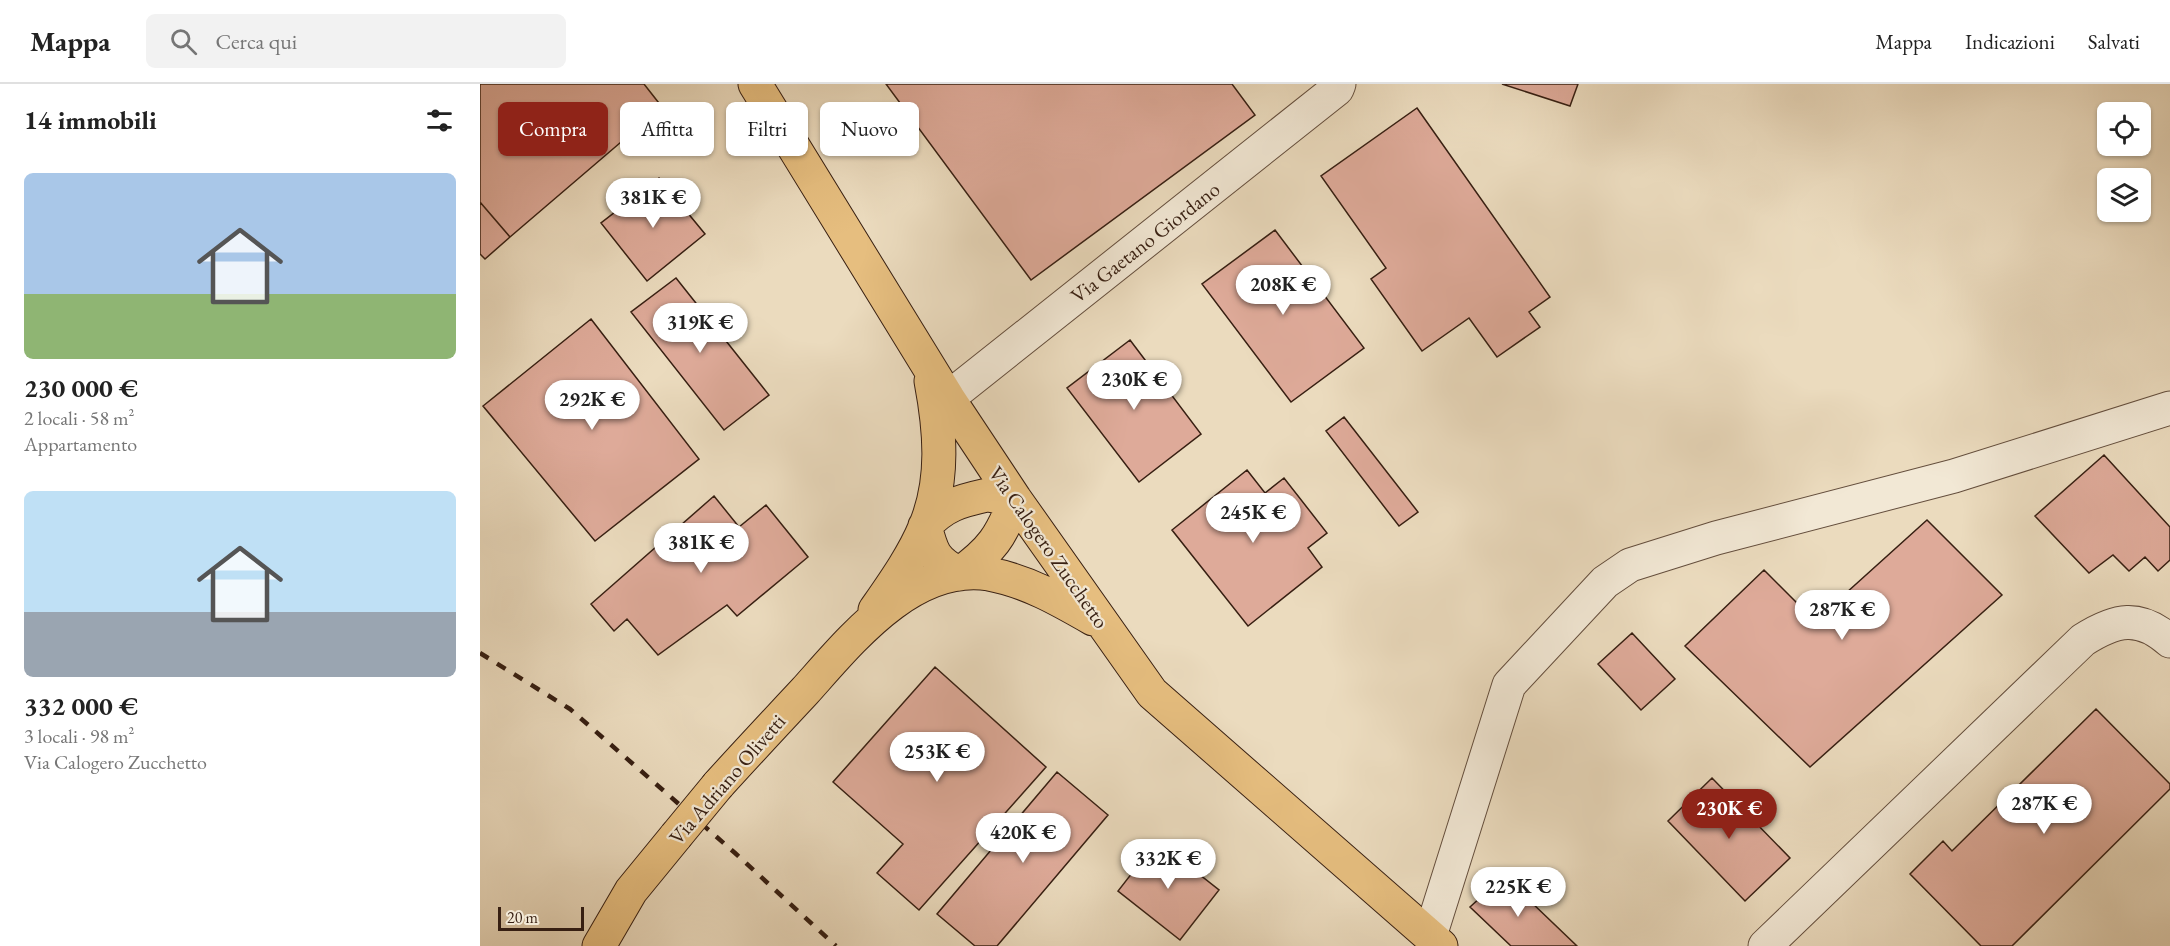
<!DOCTYPE html>
<html lang="it">
<meta charset="utf-8">
<style>
body{margin:0;font-family:"EB Garamond",serif;background:#f2f2f2;color:#222;height:100vh;display:flex;flex-direction:column;font-size:22px;white-space:nowrap}
*{box-sizing:border-box;margin:0}
p{font-size:20px;color:#767676}
.icon{flex:none;width:33px;height:33px;fill:none;stroke:currentColor;stroke-width:2;stroke-linecap:round;stroke-linejoin:round}
.map{position:relative;flex:1;overflow:hidden}
.sheet{display:flex;flex-direction:column;background:#fff;width:480px}
.sheet>*{flex:none}
.hud{position:absolute;left:18px;top:18px;width:570px;height:54px;display:flex;gap:12px}
.buttons{position:absolute;left:1617px;top:18px;display:grid;gap:12px}
.buttons a{display:grid;place-items:center;width:54px;height:54px;border-radius:9px;background:#fff;box-shadow:0 2px 4px #0004;font-size:30px}
.scale{position:absolute;left:18px;bottom:15px;width:86px;box-sizing:border-box;padding-left:6px;border:3px solid #371f12;border-top:0;font-size:16px;line-height:21px;white-space:nowrap;color:#371f12;-webkit-text-stroke:4px #f2e8d5;paint-order:stroke}
.price{position:absolute;translate:-50% -51px;padding:0 14px;border-radius:21px;background:#fff;color:#222;font-size:20px;line-height:39px;filter:drop-shadow(0 2px 3px #0008)}
.price::after{content:'';position:absolute;left:50%;top:36px;width:18px;height:14px;margin-left:-9px;background:inherit;clip-path:polygon(0 0,100% 0,50% 100%)}
.price.active{background:#8f2418;color:#fff}
ul{padding:0;list-style:none}
li{display:grid;align-content:center;gap:12px;height:318px;padding:0 24px}
li span{display:grid;place-items:center;height:186px;border-radius:9px;color:#555}
li>.icon{margin-inline-start:auto}
span .icon{width:108px;height:108px;fill:#fffc;stroke-width:1}
li b{font-size:26px}
h2{display:flex;justify-content:space-between;align-items:center;height:72px;padding:0 24px;font-size:26px}
.chip{padding:0 21px;border-radius:9px;background:#fff;box-shadow:0 2px 4px #0004;font-size:21px;line-height:54px}
.chip.active{background:#8f2418;color:#fff}
header{display:flex;align-items:center;gap:36px;box-sizing:border-box;height:84px;padding:0 30px;background:#fff;border-bottom:2px solid #e0e0e0}
header strong{font-size:28px}
nav{display:flex;gap:33px;margin-inline-start:auto;font-size:21px}
.search{width:420px;height:54px;background:#f2f2f2;display:flex;align-items:center;gap:15px;box-sizing:border-box;padding:0 21px;border-radius:9px;color:#767676;font-size:22px}
main{display:flex;flex:1;min-height:0}
.map>svg:first-child{display:block}
</style>
<header>
<strong>Mappa</strong>
<div class="search"><svg class="icon" aria-label="search" viewBox="0 0 24 24"><circle cx="10" cy="10" r="6"/><path d="M15 15l6 6"/></svg>Cerca qui</div>
<nav><a>Mappa</a><a>Indicazioni</a><a>Salvati</a></nav>
</header>
<main>
<section class="sheet">
<h2>14 immobili<svg class="icon" aria-label="filters" viewBox="0 0 24 24"><path d="M4 7h16M4 17h16"/><circle cx="9" cy="7" r="2"/><circle cx="15" cy="17" r="2"/></svg></h2>
<ul>
<li><span style="background:linear-gradient(#a9c7e8 65%,#8fb573 0)"><svg class="icon" aria-label="home" viewBox="0 0 24 24"><path d="M3 11l9-7 9 7M6 9v11h12V9"/></svg></span><div><b>230 000 €</b><p>2 locali · 58 m²</p><p>Appartamento</p></div></li>
<li><span style="background:linear-gradient(#bfe0f5 65%,#9aa5b1 0)"><svg class="icon" aria-label="home" viewBox="0 0 24 24"><path d="M3 11l9-7 9 7M6 9v11h12V9"/></svg></span><div><b>332 000 €</b><p>3 locali · 98 m²</p><p>Via Calogero Zucchetto</p></div></li>
</ul>
</section>
<div class="map">
<svg width="1690" height="862" viewBox="0 0 1690 862">
<rect width="100%" height="100%" fill="#ebdbbe"/>
<filter id="stains"><feTurbulence type="fractalNoise" baseFrequency=".00333" numOctaves="4"/><feColorMatrix values="0 0 0 0 .2 0 0 0 0 .09 0 0 0 0 .02 0 0 0 .5 -.17"/></filter>
<radialGradient id="worn" r=".72"><stop offset=".6" stop-color="#630" stop-opacity="0"/><stop offset="1" stop-color="#630" stop-opacity=".3"/></radialGradient>
<path fill="#deaa99" stroke="#371f12" stroke-width="1.5" d="M0 0H164L182 23 30 153 0 118Z
M406 0H752L775 31 551 196Z
M1022 0H1098L1090 22Z
M937 24 1070 213 1049 228 1060 243 1017 273 989 234 942 267 891 195 906 184 841 92Z
M179 94 225 150 167 197 121 139Z
M0 118 30 153 5 175 0 170Z
M795 146 884 264 811 318 722 200Z
M196 194 289 311 244 346 151 228Z
M111 235 219 375 115 457 3 322Z
M650 256 721 350 659 398 587 304Z
M864 333 938 428 919 442 846 347Z
M1624 371 1690 443V476L1678 487 1665 473 1649 487 1633 471 1609 489 1555 432Z
M767 386 785 409 804 394 847 449 828 464 842 483 768 542 692 446Z
M234 412 259 443 286 421 328 473 257 532 247 521 178 571 147 535 134 547 111 520Z
M1447 436 1522 511 1330 683 1205 562 1284 486 1335 537Z
M1152 549 1195 595 1161 626 1118 580Z
M455 583 566 683 439 826 397 789 423 760 353 698Z
M1616 625 1690 700V705L1532 862H1501L1430 790 1463 757 1472 767Z
M577 688 628 731 517 862H495L457 830Z
M1232 694 1310 774 1265 817 1188 737Z
M677 757 739 806 700 856 638 807Z
M1024 792 1097 862H1031L990 823Z"/>
<g fill="none" stroke-linecap="round" stroke-linejoin="round">
<defs>
<path id="minor" d="M468 314 857 5 859 0
M950 852 1029 601 1125 498 1150 481 1236 454 1474 392 1690 324
M1285 862 1603 556C1636 535 1659 530 1690 557"/>
<path id="major" d="M275 0 468 314 535 415 672 609 961 862
M507 411 535 415C522 452 511 467 479 490 454 476 452 469 445 442 464 421 480 417 507 411Z
M395 526C413 500 433 472 445 443 465 396 460 345 451 297
M238 701C267 669 296 638 325 607 370 557 432 478 509 490 547 497 580 516 613 535
M119 862 151 807 196 752"/>
</defs>
<use href="#minor" stroke="#644e3d" stroke-width="35"/>
<use href="#major" stroke="#371f12" stroke-width="35"/>
<use href="#minor" stroke="#f2e8d5" stroke-width="33"/>
<use href="#major" stroke="#e6be7f" stroke-width="33"/>
<path stroke="#371f12" stroke-width="4.5" stroke-dasharray="10 10" stroke-linecap="butt" d="M0 569 90 625 255 769 356 862"/>
<defs>
<path id="major-bridge" d="M196 752 238 701"/>
</defs>
<use href="#major-bridge" stroke="#371f12" stroke-width="35" stroke-linecap="butt"/>
<use href="#major-bridge" stroke="#e6be7f" stroke-width="33"/>
</g>
<g text-anchor="middle" dominant-baseline="central" stroke-width="4.5" stroke-linejoin="round" paint-order="stroke">
<g font-size="21" fill="#371f12" stroke="#f2e8d5">
<text transform="translate(665 158) rotate(-38)">Via Gaetano Giordano</text>
<text transform="translate(569 463) rotate(55)">Via Calogero Zucchetto</text>
<text transform="translate(247 695) rotate(-49)">Via Adriano Olivetti</text>
</g>
</g>
<rect width="100%" height="100%" filter="url(#stains)"/>
<rect width="100%" height="100%" fill="url(#worn)"/>
</svg>
<div class="buttons">
<a><svg class="icon" aria-label="locate" viewBox="0 0 24 24"><circle cx="12" cy="12" r="6"/><path d="M12 2v4M12 18v4M2 12h4M18 12h4"/></svg></a>
<a><svg class="icon" aria-label="layers" viewBox="0 0 24 24"><path d="M12 4l9 5-9 5-9-5zM3 14l9 5 9-5"/></svg></a>
</div>
<div class="scale">20 m</div>
<b class="price" style="left:173px;top:145px">381K €</b>
<b class="price" style="left:803px;top:232px">208K €</b>
<b class="price" style="left:220px;top:270px">319K €</b>
<b class="price" style="left:654px;top:327px">230K €</b>
<b class="price" style="left:112px;top:347px">292K €</b>
<b class="price" style="left:773px;top:460px">245K €</b>
<b class="price" style="left:221px;top:490px">381K €</b>
<b class="price" style="left:1362px;top:557px">287K €</b>
<b class="price" style="left:457px;top:699px">253K €</b>
<b class="price" style="left:1564px;top:751px">287K €</b>
<b class="price active" style="left:1249px;top:756px">230K €</b>
<b class="price" style="left:543px;top:780px">420K €</b>
<b class="price" style="left:688px;top:806px">332K €</b>
<b class="price" style="left:1038px;top:834px">225K €</b>
<div class="hud">
<a class="chip active">Compra</a>
<a class="chip">Affitta</a>
<a class="chip">Filtri</a>
<a class="chip">Nuovo</a>
</div>
</div>
</main>
